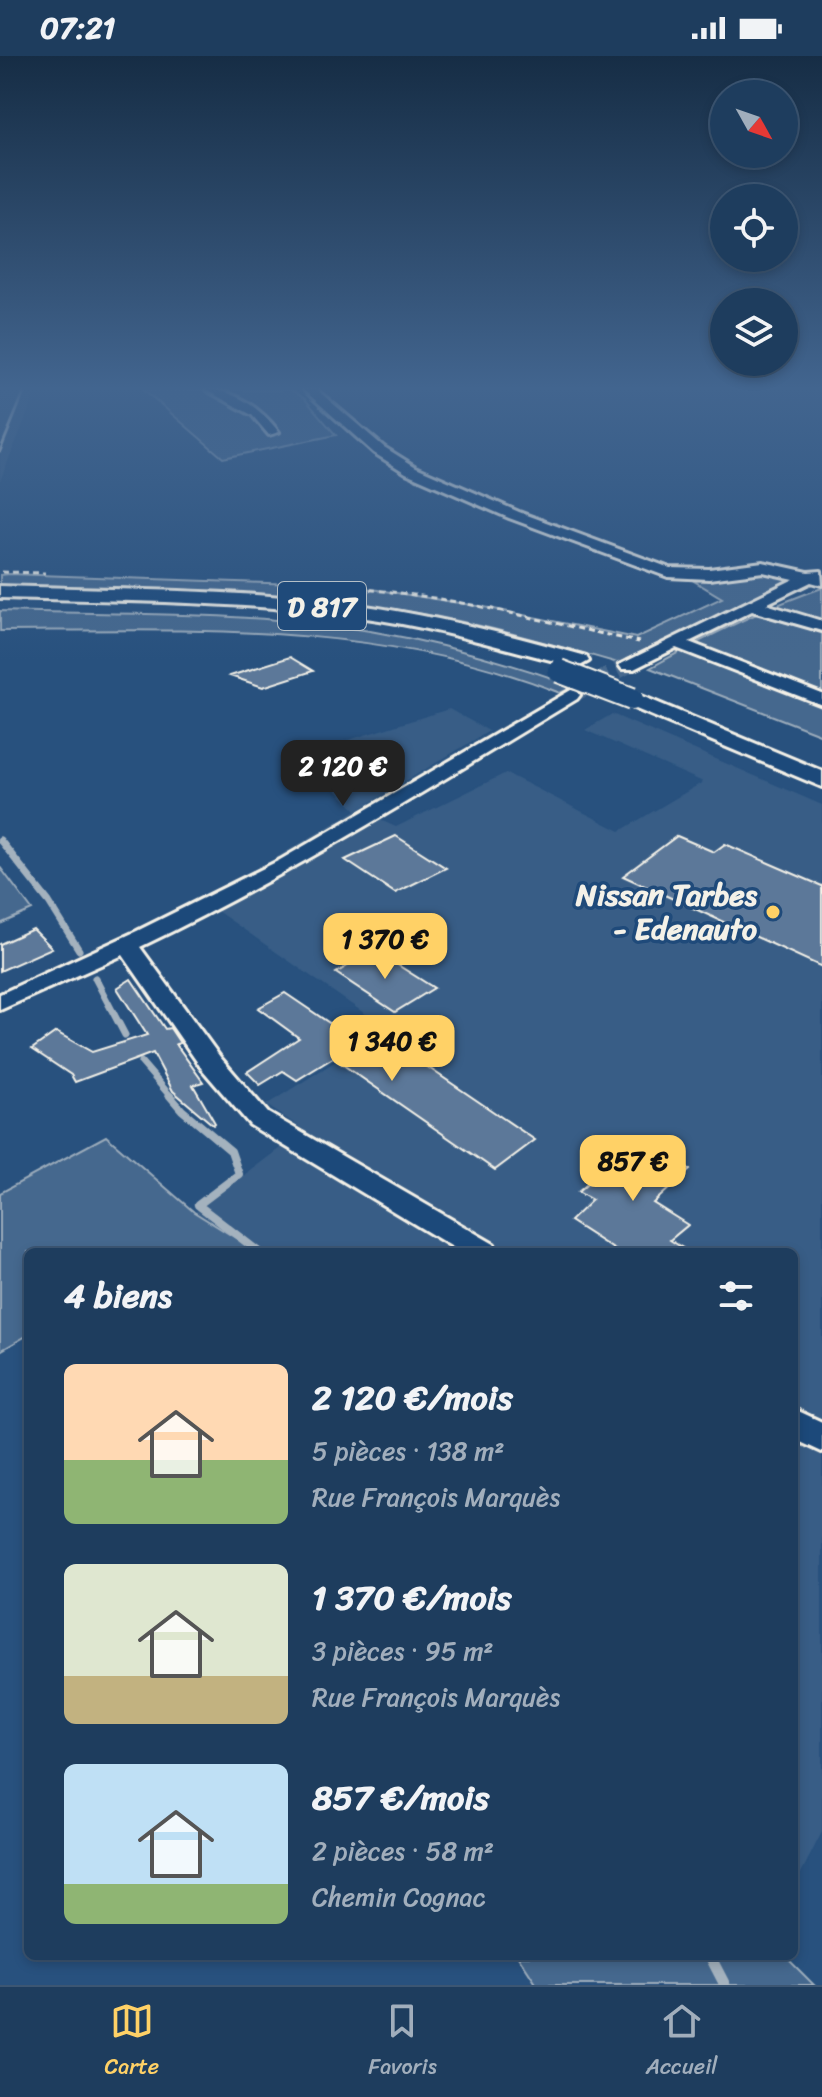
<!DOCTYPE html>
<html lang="fr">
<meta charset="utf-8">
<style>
body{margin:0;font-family:Sriracha,sans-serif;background:#264464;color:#f1f3f6;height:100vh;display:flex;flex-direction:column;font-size:30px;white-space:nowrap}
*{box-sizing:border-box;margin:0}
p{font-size:26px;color:#a1aebc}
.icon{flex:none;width:44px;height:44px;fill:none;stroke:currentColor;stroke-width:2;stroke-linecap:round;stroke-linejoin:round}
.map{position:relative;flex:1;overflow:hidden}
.panel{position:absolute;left:24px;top:1192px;width:774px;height:712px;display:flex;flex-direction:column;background:#1e3d5e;border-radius:12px;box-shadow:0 4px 12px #0003,0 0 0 2px #3c5673}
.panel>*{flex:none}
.needle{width:52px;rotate:130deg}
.buttons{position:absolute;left:710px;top:24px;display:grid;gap:16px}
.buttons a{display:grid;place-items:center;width:88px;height:88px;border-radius:50%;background:#1e3d5e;box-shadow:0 4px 12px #0003,0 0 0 2px #3c5673;font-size:40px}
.price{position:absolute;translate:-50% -68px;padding:0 18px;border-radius:16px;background:#ffd166;color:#111;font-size:26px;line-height:52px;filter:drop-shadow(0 2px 4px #0008)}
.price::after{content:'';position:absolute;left:50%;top:48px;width:24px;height:18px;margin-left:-12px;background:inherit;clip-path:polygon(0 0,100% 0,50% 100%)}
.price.on{background:#222;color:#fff}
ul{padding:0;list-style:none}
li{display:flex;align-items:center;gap:24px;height:200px;padding:0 40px}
li span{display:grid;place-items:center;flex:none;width:224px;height:160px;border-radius:12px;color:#555}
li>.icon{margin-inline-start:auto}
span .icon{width:96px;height:96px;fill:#fffc;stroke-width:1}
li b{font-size:34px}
h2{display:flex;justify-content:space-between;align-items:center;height:96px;padding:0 40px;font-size:34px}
.status{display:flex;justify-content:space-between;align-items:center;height:56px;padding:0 40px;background:#1e3d5e;direction:ltr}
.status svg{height:22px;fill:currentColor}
.tabs{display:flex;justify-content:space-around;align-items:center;height:112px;border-top:2px solid #3c5673;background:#1e3d5e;font-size:22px;color:#a1aebc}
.tabs a{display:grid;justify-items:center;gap:4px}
.tabs .on{color:#ffd166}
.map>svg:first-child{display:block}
</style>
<div class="status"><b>07:21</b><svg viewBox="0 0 49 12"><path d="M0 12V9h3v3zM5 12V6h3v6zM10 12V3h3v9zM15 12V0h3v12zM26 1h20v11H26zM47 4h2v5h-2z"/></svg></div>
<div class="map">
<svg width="822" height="1929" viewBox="0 0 822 1929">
<rect width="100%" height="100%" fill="#28517e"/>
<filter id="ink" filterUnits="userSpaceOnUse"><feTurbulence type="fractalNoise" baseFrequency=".0125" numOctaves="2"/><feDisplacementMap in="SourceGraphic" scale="16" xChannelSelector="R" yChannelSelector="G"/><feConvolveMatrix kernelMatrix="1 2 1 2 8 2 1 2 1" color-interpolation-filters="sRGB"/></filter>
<g filter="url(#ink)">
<path fill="#375d86" d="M0 334H37L0 425Z
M449 653 489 675 358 754 396 771 506 717 620 775 703 726 585 674 612 658 822 749V1776L794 1831V1196H258L195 1156 304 1074 266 1049 387 973 217 855 272 825 257 813 356 754 300 699Z"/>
<path fill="#45688e" stroke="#9cacbb" stroke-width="2" d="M144 334H291L305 343 336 379 223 402Z
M762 514 794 520 791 525 618 607C552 588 486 569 418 557 280 533 139 534 0 529V519L10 518 353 530 484 551 636 582 722 542 694 525Z
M822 532V679L650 612C707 580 761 553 822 532Z
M0 555C122 559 249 555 370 575 440 587 508 606 575 630L560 637C383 565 188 574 0 575Z
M0 811 32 854 0 868Z
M106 1080 194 1156 258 1196H28V1279L0 1295V1137Z
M518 1900H785L814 1929H537Z"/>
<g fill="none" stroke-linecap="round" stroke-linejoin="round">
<path stroke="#a4b2be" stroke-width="7" d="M0 784 49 846 79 894
M95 922 125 979
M141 1006 172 1042"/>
<path stroke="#a4b2be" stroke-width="8" d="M170 1040 182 1054 231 1095 239 1118 198 1149 259 1196"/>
<path stroke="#a4b2be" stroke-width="11" d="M710 1900 725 1929"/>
</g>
<path fill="#5b7899" stroke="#f4f1e8" stroke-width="2" d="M290 601 313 615 263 631 230 620Z
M366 689 401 703 356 733 333 724 342 718 329 713Z
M396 780 446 812 395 837 345 804Z
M677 780 714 796 725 788 822 830V911L623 820Z
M33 873 52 892 0 915V888Z
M374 894 434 932 395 956 336 917Z
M131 923 165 973 170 972 180 987 176 988 203 1026 193 1029 215 1067 213 1069 173 1035 153 997 75 1026 71 1019 32 993 56 976 92 996 147 979 117 932Z
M285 937 384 1004 401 993 535 1084 495 1114 333 1002 297 1024 283 1015 260 1029 247 1016 299 982 258 952Z
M639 1084 690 1114 653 1147 688 1169 670 1184 689 1196H618L570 1165 592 1144 578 1136Z"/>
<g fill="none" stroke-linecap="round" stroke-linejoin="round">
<path stroke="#47698e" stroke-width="17" stroke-dasharray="17 9" stroke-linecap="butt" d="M571 639 628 609"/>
<defs>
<path id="minor" d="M206 334C235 333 262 354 279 376L269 379 252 359Z
M304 334H317L384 391 416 411 519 456 670 512 709 513 763 506 808 516 821 515 822 529 811 526 766 548 822 565V575L752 555 689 586 822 638V649L676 592 634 613H622L619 609 794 523 763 516 709 523 668 521 509 462 406 417 374 397Z
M571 634 577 635 580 639 577 643C431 731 294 817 140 891L220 1001 268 1057 494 1188 498 1196H461L250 1069 202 1013 123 899 0 954V938L137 875 280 804Z
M794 1353 822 1366V1396L794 1383Z"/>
<path id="major" d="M0 530C120 534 240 533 359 549 436 560 511 579 586 600L589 605 578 611C505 593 434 571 359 561 240 545 120 545 0 542Z
M632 636 822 715V731L624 648 621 643Z"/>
</defs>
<use href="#minor" stroke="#f4f1e8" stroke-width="6"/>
<use href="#major" stroke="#f4f1e8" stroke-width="6"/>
<path stroke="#f4f1e8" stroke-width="3" stroke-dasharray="6 4" stroke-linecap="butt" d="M2 516 45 517
M330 531C435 535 537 564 639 586"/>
<use href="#minor" fill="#1f4a7a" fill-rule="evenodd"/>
<use href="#major" fill="#1f4a7a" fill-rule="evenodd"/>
<path stroke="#f4f1e8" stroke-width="3" d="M0 395 25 334"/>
<defs>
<path id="major-bridge" d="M559 615 632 643"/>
</defs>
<use href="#major-bridge" stroke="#f4f1e8" stroke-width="26" stroke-linecap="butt"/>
<use href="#major-bridge" stroke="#1f4a7a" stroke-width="22"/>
</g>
</g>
<linearGradient id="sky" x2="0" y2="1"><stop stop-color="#162d45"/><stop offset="0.55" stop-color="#42658f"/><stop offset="1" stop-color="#42658f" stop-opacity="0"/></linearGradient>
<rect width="822" height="604" fill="url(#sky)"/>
<circle fill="#ffd166" stroke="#1f4a7a" stroke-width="3" cx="773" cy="856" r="8"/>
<g text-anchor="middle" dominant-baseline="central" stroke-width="7" stroke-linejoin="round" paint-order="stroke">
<rect fill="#1f4a7a" stroke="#b4bfc7" stroke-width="2" x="278" y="526" width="88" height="48" rx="6"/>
<g font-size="28" font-weight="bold" fill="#f4f1e8">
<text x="322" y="550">D 817</text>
</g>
<g font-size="30" font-weight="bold" fill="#f4f1e8" stroke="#1f4a7a" text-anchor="end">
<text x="757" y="839">Nissan Tarbes<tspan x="757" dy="34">- Edenauto</tspan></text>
</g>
</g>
</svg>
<div class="buttons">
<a><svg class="needle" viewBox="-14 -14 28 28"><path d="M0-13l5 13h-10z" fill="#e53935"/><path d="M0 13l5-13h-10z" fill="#a1aebc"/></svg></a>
<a><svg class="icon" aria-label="locate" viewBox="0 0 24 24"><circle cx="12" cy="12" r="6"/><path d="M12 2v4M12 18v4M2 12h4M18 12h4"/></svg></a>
<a><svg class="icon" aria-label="layers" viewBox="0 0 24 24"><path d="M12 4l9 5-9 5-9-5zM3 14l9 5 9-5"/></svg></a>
</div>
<b class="price on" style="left:343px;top:752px">2 120 €</b>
<b class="price" style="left:385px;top:925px">1 370 €</b>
<b class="price" style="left:392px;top:1027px">1 340 €</b>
<b class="price" style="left:633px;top:1147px">857 €</b>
<section class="panel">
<h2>4 biens<svg class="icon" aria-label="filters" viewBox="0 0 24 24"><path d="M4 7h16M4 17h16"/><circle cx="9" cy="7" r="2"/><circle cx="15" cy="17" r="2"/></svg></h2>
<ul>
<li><span style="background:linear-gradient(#ffd9b3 60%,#8fb573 0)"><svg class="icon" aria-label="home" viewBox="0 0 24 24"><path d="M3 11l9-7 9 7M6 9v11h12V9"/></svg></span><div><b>2 120 €/mois</b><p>5 pièces · 138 m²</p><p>Rue François Marquès</p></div></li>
<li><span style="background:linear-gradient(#dfe7d0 70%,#c2b280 0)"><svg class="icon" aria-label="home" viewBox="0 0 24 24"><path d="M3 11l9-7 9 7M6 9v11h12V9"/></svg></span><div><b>1 370 €/mois</b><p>3 pièces · 95 m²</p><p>Rue François Marquès</p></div></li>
<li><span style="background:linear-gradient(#bfe0f5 75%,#8fb573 0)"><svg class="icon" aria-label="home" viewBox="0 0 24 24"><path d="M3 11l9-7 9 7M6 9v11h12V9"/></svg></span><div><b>857 €/mois</b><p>2 pièces · 58 m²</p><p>Chemin Cognac</p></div></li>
</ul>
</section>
</div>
<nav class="tabs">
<a class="on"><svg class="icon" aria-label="map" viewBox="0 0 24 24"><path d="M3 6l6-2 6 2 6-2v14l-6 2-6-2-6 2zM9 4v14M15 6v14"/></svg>Carte</a>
<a><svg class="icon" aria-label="saved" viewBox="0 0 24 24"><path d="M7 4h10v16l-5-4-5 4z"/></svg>Favoris</a>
<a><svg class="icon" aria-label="home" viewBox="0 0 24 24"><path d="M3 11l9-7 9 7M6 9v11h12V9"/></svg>Accueil</a>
</nav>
